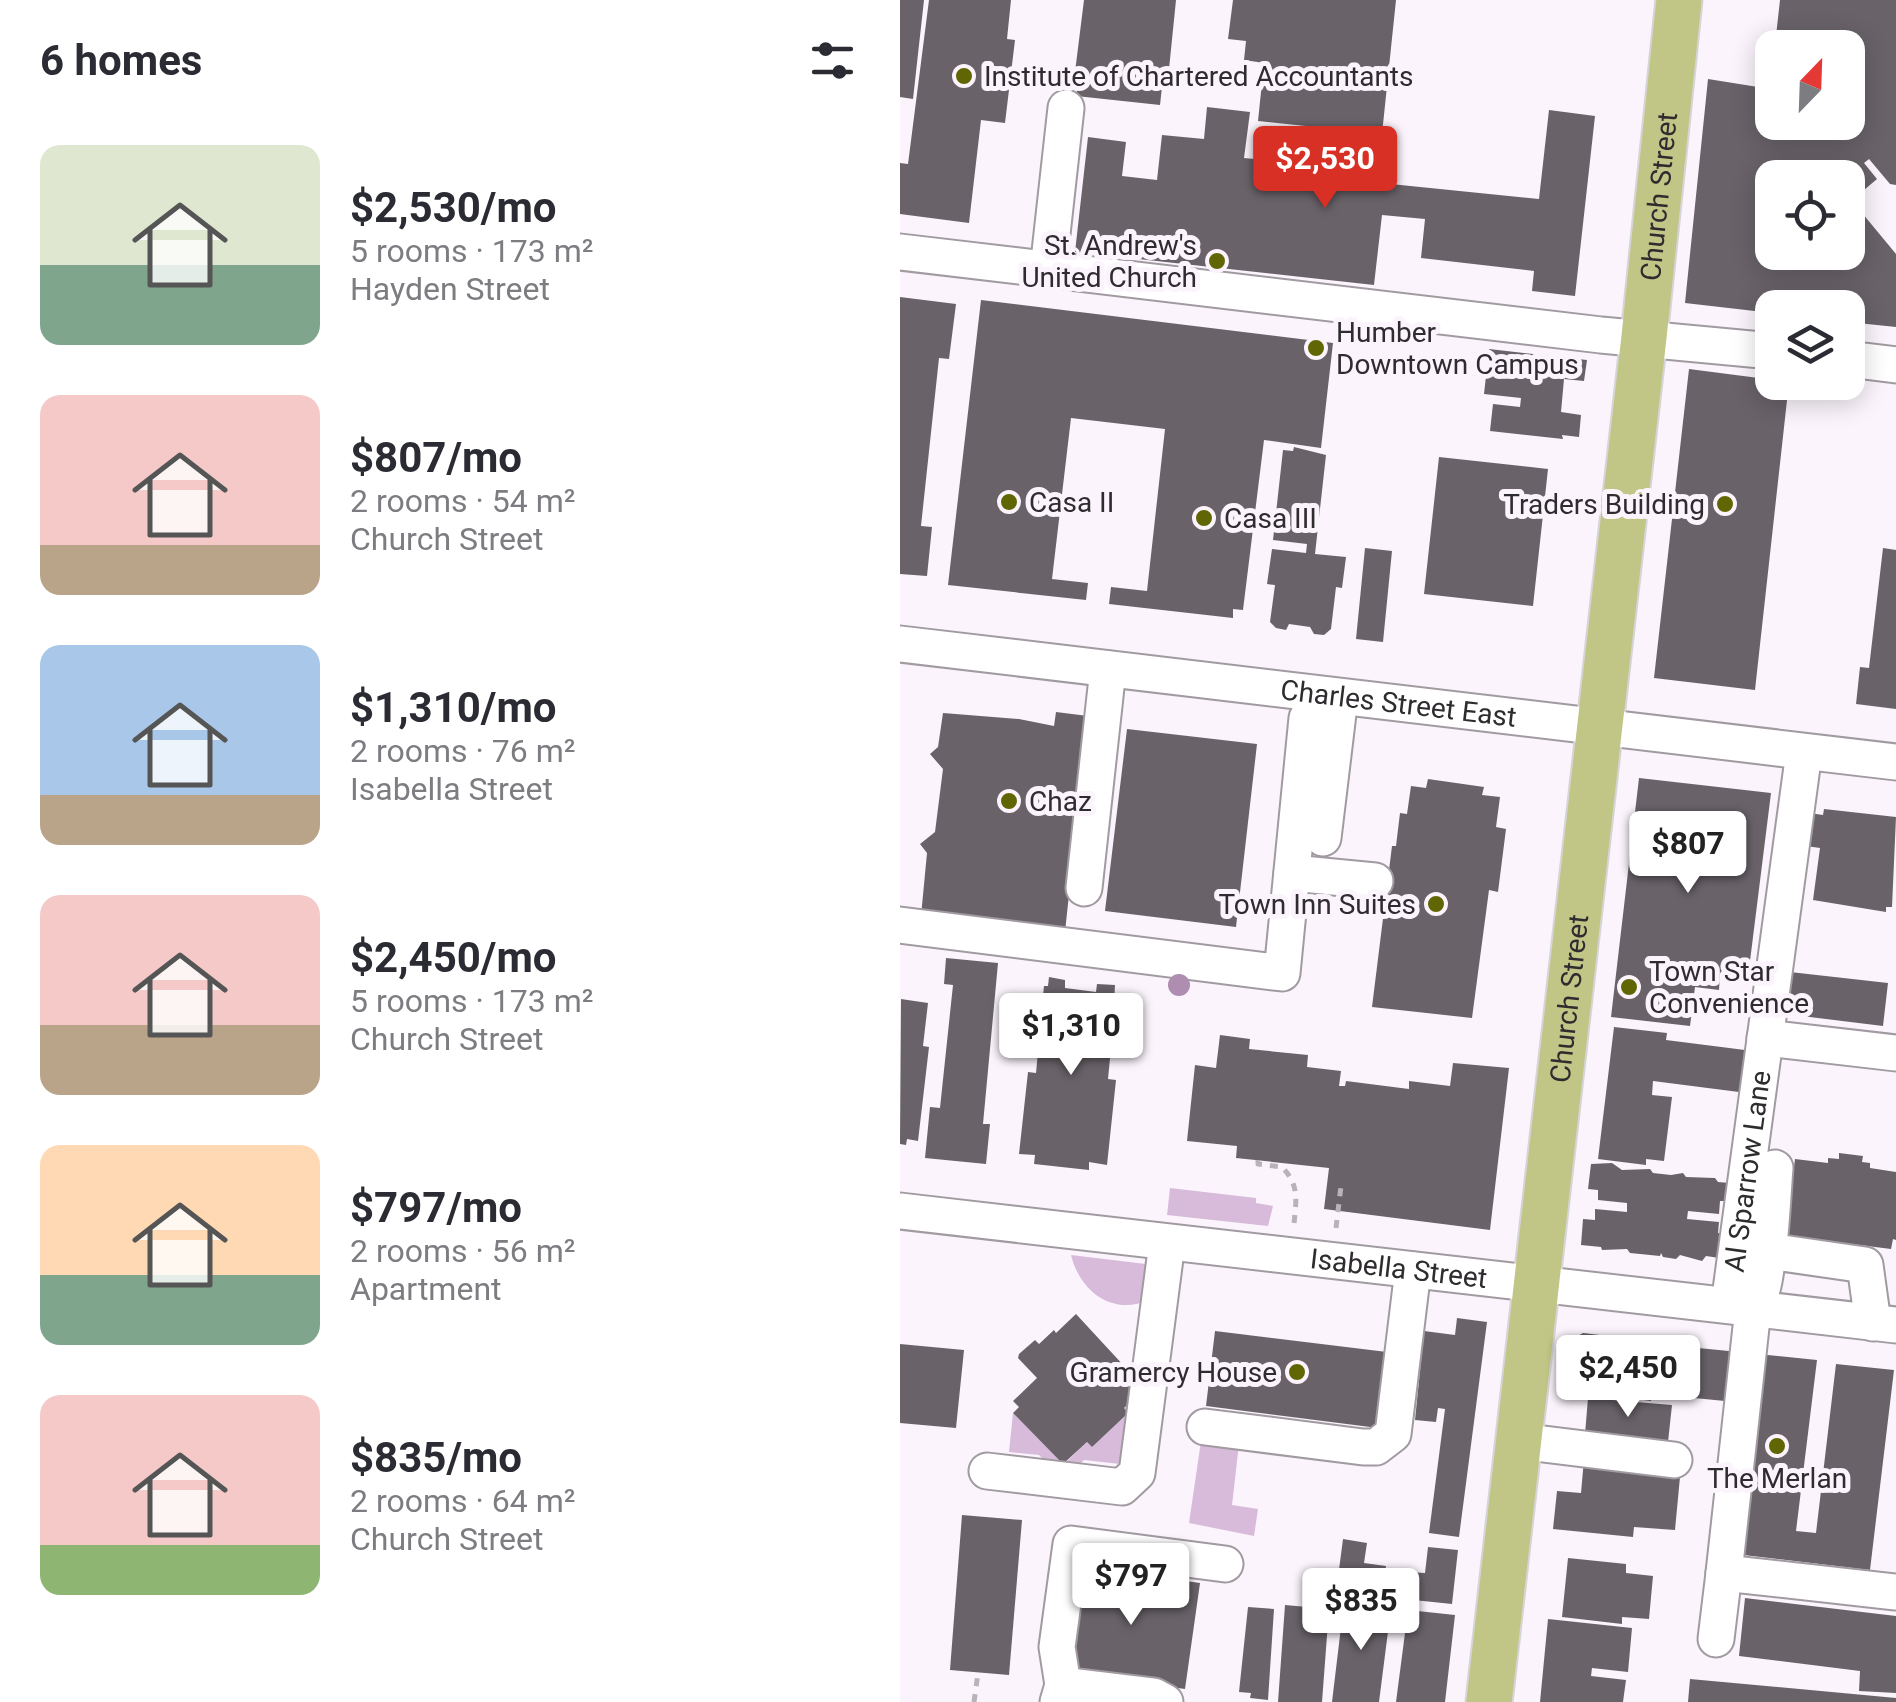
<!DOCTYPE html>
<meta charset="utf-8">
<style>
body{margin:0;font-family:Roboto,sans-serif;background:#f2f2f3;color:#2b2b33;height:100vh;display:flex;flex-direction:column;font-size:38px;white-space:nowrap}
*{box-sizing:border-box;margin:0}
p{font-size:32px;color:#7c7c81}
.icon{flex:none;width:55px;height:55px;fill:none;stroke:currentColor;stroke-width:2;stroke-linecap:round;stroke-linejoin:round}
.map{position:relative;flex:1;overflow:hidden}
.side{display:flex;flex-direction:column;background:#fff;width:900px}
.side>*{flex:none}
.needle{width:65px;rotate:23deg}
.buttons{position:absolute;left:855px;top:30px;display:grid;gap:20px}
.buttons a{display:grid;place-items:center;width:110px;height:110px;border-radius:20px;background:#fff;box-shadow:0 5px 25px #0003;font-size:50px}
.price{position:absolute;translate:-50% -85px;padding:0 22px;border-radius:10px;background:#fff;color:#222;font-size:32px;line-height:65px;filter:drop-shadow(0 2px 5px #0008)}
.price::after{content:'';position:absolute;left:50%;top:60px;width:30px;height:22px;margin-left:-15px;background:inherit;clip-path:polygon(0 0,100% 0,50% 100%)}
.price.on{background:#d93025;color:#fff}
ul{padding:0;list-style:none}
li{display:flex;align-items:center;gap:30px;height:250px;padding:0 40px}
li span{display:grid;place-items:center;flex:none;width:280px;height:200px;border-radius:20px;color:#555}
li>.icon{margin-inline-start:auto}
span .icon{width:120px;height:120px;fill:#fffc;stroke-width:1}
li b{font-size:42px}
h2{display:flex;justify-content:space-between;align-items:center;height:120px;padding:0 40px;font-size:42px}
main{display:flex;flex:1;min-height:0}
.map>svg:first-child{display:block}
</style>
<main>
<section class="side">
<h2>6 homes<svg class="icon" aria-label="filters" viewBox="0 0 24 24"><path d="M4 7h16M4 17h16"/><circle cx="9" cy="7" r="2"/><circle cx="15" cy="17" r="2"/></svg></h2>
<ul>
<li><span style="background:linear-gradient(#dfe7d0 60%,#7fa58c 0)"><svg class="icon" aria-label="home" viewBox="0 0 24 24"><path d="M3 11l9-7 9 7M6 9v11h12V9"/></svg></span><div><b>$2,530/mo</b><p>5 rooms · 173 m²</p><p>Hayden Street</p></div></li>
<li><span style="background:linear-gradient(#f6c9c9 75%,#b9a48a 0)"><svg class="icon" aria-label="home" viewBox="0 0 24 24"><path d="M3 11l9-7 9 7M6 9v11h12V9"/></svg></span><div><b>$807/mo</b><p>2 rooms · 54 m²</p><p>Church Street</p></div></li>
<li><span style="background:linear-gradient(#a9c7e8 75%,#b9a48a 0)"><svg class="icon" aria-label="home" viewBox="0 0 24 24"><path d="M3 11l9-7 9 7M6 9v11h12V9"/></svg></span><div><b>$1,310/mo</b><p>2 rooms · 76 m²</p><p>Isabella Street</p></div></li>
<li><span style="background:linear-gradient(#f6c9c9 65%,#b9a48a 0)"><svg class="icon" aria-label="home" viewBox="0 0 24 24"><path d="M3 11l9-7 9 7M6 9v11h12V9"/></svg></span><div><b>$2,450/mo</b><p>5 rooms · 173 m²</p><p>Church Street</p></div></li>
<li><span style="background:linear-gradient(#ffd9b3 65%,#7fa58c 0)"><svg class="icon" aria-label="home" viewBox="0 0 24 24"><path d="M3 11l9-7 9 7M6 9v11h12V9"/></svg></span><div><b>$797/mo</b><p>2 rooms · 56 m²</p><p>Apartment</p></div></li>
<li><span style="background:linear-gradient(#f6c9c9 75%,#8fb573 0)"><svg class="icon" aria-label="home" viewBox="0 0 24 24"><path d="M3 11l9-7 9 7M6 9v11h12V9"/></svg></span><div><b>$835/mo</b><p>2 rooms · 64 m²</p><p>Church Street</p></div></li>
</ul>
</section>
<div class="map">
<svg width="996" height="1702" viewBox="0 0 996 1702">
<rect width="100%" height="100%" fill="#fbf4fc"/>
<path fill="#d8bbdb" d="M270 1188 356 1198V1203L373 1206 368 1226 267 1215Z
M171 1255 254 1265 249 1300C213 1316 180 1292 171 1255Z
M229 1403V1456L220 1464 184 1460 173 1471 151 1467 139 1455 109 1452 113 1413 164 1464 187 1442 192 1447Z
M301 1441 339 1444 332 1505 358 1509 354 1536 289 1523Z"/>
<path fill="#696369" d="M0 0H24L13 99 0 97Z
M29 0H111L107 39 115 40 105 123 81 120 69 223 0 214V163L8 164Z
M184 0H276L268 79 263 78 260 105 176 96 180 72H175Z
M333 0H496L482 134 358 121 364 63 344 60 346 41 328 39Z
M880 0H996V185L990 184 969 159 964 163 977 179 957 196 948 184V178H872V252H948V196L996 254V327L948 322V308H872V313L785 303 808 79 858 87 872 75V122H948V48H878L875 45Z
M307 107 350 112 344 158 413 165 412 176 639 199 649 110 695 116 675 296 632 291 634 271 521 258 525 219 482 215 474 285 175 252 188 137 226 142 222 176 257 180 262 135 304 139Z
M0 297 56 304 49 359 39 358 21 526 32 527 27 576 0 574Z
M81 300 433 343 421 448 364 440 343 610 333 609V618L209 604 211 587 247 591 265 429 171 418 152 579 188 583 186 600 48 585Z
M589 349 687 360 684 381 664 379 661 412 681 415 679 437 662 435 663 439 590 431 593 404 620 407 621 398 584 394Z
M789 369 889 382 855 690 754 678Z
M394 447 426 455 415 554 446 557 442 588 436 587 431 629 424 635 414 634 410 627 389 624 386 630 376 628 370 622 375 585 367 584 372 549 406 553 407 544 373 540 383 450 393 451Z
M539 457 648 469 633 606 524 594Z
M465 548 492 551 483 642 456 639Z
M983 548 996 550V709L956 704 960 667 969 668Z
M156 712 188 716 165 932 21 916 27 853 20 844 35 832 43 769 30 754 38 747 43 713 119 719 154 726Z
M227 729 357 744 336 927 205 911Z
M739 778 871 793 848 977 820 975 819 990 795 987 790 1026 711 1017Z
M528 779 584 787 582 795 600 797 596 827 606 829 598 892 589 890 572 1018 472 1007 492 846H496L500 813 507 814 511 786 526 788Z
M924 809 996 817 992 907H986V912L913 900 920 848 906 846 909 813 923 815Z
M46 958 98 963 83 1124H90L86 1164 25 1158 30 1107 40 1108 53 985 44 984Z
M881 971 988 983 983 1026 877 1013Z
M149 977 165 980V988L196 992 197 984 215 985 213 1023 221 1024 218 1049 211 1048 208 1079 216 1080 207 1165 189 1162V1170L134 1164 135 1155 119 1154 128 1072 136 1073 139 1041 132 1040 134 1016H141L144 986H148Z
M1 999 28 1003 23 1046 29 1047 18 1141 7 1139 6 1145 0 1144Z
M714 1027 767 1033 766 1040 845 1050 839 1092 753 1081 752 1095 772 1097 764 1161 746 1159V1165L698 1159Z
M320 1035 350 1039 349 1049 408 1055 407 1067 441 1071 439 1086H445L446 1081 509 1089V1081L550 1086 553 1063 609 1068 590 1230 424 1209 429 1168 336 1158 337 1146 287 1141 295 1065 316 1068Z
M939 1153 963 1156 962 1162 970 1163V1168L996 1172V1240L993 1239 991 1249 888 1236 889 1227 879 1226 887 1166 894 1167 895 1159 928 1163V1158L939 1159Z
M712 1163 722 1170 750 1169 753 1173 771 1175 783 1173 786 1177 815 1178 818 1182 830 1183 828 1201H820L819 1214 788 1211 787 1219 819 1222 818 1233 829 1234 826 1259 806 1256 802 1261 780 1255 776 1259 763 1257 761 1253 760 1256 730 1253 727 1249 702 1250 701 1247 681 1245 683 1219 695 1220V1209L727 1212V1203L698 1200V1190L688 1189 691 1164Z
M176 1314 225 1367 218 1373 230 1386 229 1403 224 1408 228 1413 192 1447 187 1442 163 1464 113 1413 119 1407 113 1401 137 1378 118 1358 119 1354 135 1340 139 1344 154 1330 156 1333Z
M557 1318 587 1322 559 1537 529 1533 545 1409 538 1408 536 1422 515 1420 524 1331 555 1335Z
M315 1331 487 1352 478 1428 306 1406Z
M683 1333 758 1342 751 1401 669 1390 676 1337Z
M0 1344 64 1350 56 1428 0 1423Z
M788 1347 839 1352 835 1402 784 1397Z
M858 1354 917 1360 896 1531 916 1533 936 1364 994 1370 970 1570 835 1554Z
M688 1398 772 1405 768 1442 685 1434Z
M684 1459 738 1473 780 1477 775 1530 734 1527 733 1537 653 1529 657 1491 681 1493Z
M62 1515 122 1520 109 1675 50 1670Z
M443 1539 467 1543 464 1563 486 1566 483 1591 437 1585Z
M528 1547 558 1550 552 1604 504 1599 507 1572 525 1573Z
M668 1558 726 1564V1573L753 1576 749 1619 722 1617V1624L662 1617Z
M177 1566 300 1583 285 1689 162 1672Z
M845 1598 996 1616V1693L959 1691 960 1671 839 1656Z
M444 1602 491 1608 479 1702H432Z
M385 1605 429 1609 422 1702H378Z
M348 1607 374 1609 368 1700 350 1698 351 1693 339 1692Z
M508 1610 555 1615 545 1702H496Z
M648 1619 732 1628 728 1672 692 1668 691 1676 726 1680 723 1702H640Z
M790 1679 996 1698V1702H788Z"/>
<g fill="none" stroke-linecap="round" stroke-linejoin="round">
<defs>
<g id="minor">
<path d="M0 252 701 335 872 351"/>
<path d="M148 270 166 108"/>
<path d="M948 359 996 365"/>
<path id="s1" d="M0 644 996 762"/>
<path d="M423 838 440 697"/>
<path d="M392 873 475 881"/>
<path d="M184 888 208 669"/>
<path d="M0 925 382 973 407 718 422 695"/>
<path d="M865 1038 996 1053"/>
<path d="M875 1168C872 1206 871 1244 864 1281 861 1297 854 1311 851 1327L824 1573 996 1592"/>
<path id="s2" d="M0 1211 996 1325"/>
<path d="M868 1251 965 1265 973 1323"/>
<path id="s3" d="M829 1305 904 752"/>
<path d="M305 1427 463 1447H476L493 1434 513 1270"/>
<path d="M618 1441 774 1460"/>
<path d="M87 1471 222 1487 237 1473 267 1243"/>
<path d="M816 1639 824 1573"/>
<path d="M163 1685 157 1647 171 1544 325 1564"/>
<path d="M158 1702 163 1685 254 1696 265 1702"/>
</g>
<g id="major">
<path id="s4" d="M589 1702 744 337 779 0"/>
</g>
</defs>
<use href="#minor" stroke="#a19aa1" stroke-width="39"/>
<use href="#major" stroke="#d5d5d5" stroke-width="49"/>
<path stroke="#b8b3b9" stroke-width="5" stroke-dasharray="8 8" stroke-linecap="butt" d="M358 1160V1164L382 1167C400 1186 396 1200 394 1224
M436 1228 441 1186
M74 1702 78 1673"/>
<use href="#minor" stroke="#fff" stroke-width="35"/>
<use href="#major" stroke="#c1c586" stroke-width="45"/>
</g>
<circle fill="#ae8db1" cx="279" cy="985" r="11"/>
<g fill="#616604" stroke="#fbf4fc" stroke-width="4">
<circle cx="64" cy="76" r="10"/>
<circle cx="317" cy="261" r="10"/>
<circle cx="416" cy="348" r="10"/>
<circle cx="109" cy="502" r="10"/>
<circle cx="825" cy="504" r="10"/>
<circle cx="304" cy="518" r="10"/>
<circle cx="109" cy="801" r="10"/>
<circle cx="536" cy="904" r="10"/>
<circle cx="729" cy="987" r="10"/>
<circle cx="397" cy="1372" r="10"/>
<circle cx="877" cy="1446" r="10"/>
</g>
<g text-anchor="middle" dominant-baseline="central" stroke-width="10" stroke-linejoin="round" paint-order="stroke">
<g font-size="28" fill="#2f2c2f" stroke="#fbf4fc" text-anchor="start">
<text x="84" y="76">Institute of Chartered Accountants</text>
<text x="297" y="245" text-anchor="end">St. Andrew's<tspan x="297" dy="32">United Church</tspan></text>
<text x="436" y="332">Humber<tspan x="436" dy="32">Downtown Campus</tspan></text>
<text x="129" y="502">Casa II</text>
<text x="805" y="504" text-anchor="end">Traders Building</text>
<text x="324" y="518">Casa III</text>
<text x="129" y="801">Chaz</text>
<text x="516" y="904" text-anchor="end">Town Inn Suites</text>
<text x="749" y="971">Town Star<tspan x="749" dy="32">Convenience</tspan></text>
<text x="377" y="1372" text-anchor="end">Gramercy House</text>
<text x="877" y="1478" text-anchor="middle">The Merlan</text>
</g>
<g font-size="28" fill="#2f2c2f" stroke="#fbf4fc">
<text stroke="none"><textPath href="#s4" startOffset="1515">Church Street</textPath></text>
<text stroke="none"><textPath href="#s1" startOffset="502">Charles Street East</textPath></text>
<text stroke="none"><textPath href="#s4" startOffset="708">Church Street</textPath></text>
<text stroke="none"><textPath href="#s3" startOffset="135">Al Sparrow Lane</textPath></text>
<text stroke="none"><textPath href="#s2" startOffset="502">Isabella Street</textPath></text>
</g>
</g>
</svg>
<div class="buttons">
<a><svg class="needle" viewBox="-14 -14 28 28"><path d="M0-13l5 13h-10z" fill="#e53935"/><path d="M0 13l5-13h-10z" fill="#7c7c81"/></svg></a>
<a><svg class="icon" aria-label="locate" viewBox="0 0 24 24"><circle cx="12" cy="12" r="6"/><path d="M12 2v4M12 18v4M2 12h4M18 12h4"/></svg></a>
<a><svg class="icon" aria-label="layers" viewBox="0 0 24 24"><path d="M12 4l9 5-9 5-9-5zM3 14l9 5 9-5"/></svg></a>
</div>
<b class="price on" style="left:425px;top:211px">$2,530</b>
<b class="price" style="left:788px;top:896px">$807</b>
<b class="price" style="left:171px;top:1078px">$1,310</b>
<b class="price" style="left:728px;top:1420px">$2,450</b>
<b class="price" style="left:231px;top:1628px">$797</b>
<b class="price" style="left:461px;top:1653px">$835</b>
</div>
</main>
